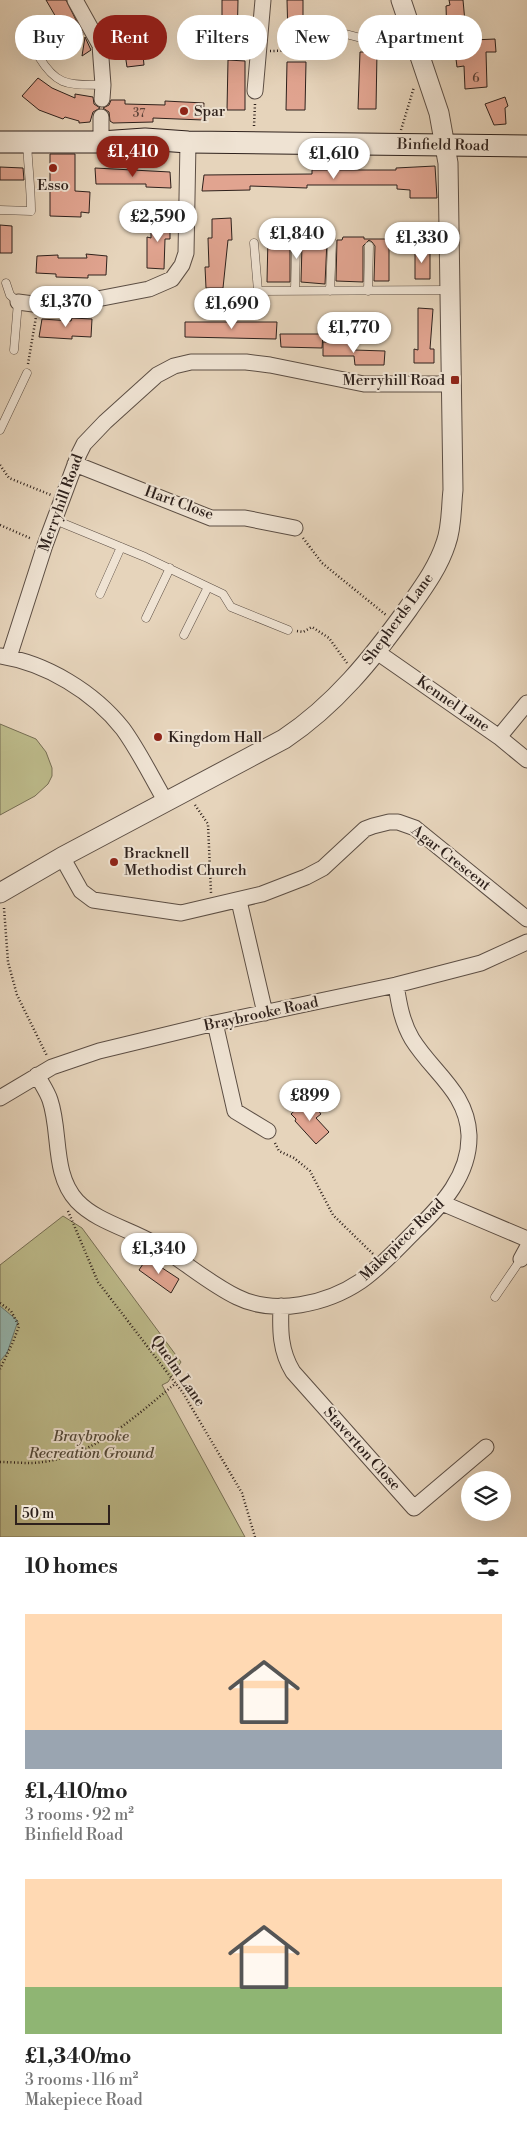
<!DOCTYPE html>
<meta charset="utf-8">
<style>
body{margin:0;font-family:"Libre Bodoni",serif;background:#f2f2f2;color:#222;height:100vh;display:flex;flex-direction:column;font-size:19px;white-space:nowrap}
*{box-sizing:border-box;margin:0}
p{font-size:16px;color:#767676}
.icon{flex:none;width:28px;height:28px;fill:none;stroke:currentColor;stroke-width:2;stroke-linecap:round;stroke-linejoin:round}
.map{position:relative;height:1537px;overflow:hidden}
.side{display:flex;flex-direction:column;background:#fff;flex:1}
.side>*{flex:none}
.top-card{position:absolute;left:15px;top:15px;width:498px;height:45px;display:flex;gap:10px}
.tools{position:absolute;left:461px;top:1471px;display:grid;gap:10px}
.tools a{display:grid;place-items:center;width:50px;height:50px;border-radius:50%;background:#fff;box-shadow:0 5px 20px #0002;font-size:25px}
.scale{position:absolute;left:15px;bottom:12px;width:95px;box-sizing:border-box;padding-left:5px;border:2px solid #2e211c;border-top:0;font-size:14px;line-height:18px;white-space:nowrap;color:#2e211c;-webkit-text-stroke:4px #efe3d3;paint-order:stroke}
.price{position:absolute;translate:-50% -42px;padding:0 11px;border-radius:18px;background:#fff;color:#222;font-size:16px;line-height:32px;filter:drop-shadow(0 1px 2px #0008)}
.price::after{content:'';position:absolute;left:50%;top:30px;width:15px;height:11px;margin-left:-8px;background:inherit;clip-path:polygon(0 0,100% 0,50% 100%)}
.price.active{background:#8f2418;color:#fff}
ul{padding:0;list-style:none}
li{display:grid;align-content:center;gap:10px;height:265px;padding:0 25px}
li span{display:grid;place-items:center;height:155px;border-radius:0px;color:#555}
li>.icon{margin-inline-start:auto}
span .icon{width:90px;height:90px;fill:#fffc;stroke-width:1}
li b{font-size:21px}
h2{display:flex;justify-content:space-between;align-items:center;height:60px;padding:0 25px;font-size:21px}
.tag{padding:0 18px;border-radius:22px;background:#fff;box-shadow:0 5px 20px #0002;font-size:18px;line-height:45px}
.tag.active{background:#8f2418;color:#fff}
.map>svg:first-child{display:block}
</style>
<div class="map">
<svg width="527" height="1537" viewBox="0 0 527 1537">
<rect width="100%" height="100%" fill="#e6d4bb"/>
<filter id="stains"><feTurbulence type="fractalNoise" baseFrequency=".004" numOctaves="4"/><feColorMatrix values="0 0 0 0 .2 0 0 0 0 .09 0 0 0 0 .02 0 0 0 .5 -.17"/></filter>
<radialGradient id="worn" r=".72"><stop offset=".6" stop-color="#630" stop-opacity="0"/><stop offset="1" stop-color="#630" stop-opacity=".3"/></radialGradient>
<path fill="#bdbb8b" stroke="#766e54" d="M0 724 36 739 46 752 52 768V776L48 784 35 796 0 815Z
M63 1216 82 1228 181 1362 168 1382 162 1385 245 1537H0V1265Z"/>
<path fill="#96b8b1" stroke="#6c7c75" d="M0 1306 18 1321 7 1353 0 1361Z"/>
<path fill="#e1a490" stroke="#2e211c" d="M46 0H66L83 34 75 50Z
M222 0H238L237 46H222Z
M287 0H303V36L288 37Z
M449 0H463L465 22H471L473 40 495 39 496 52H486L487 87 465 89 464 66 457 67 454 43H452V37L447 38 446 6 450 5Z
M85 37 91 50 82 56Z
M142 45 144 65 127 67 124 47Z
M360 52H377L376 109H358Z
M228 60 245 61V110H227Z
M287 62H306L305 110H286Z
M38 78 52 88 75 98V94L93 97 94 104 100 108 93 112 90 122 79 123V121L65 117 63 119 39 110 22 96Z
M505 97 508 106 505 108 506 124 494 125 485 104Z
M111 100H125V104L165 105V101L204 103 203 120 153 118V122L113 123 110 121 109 112 103 108 109 105Z
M50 154H75V191L90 192 89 213 81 212V217L50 216Z
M435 166 437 198H410V190L397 189V185H307V188L250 186V190L202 191 204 175 312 174V170H396V168Z
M0 167 23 168 24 180H0Z
M95 168 170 172 171 188 146 187V184H96Z
M170 218V239H165L164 269 147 268V237L151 238V219Z
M231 218 232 240H228L223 288H206L205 267H209L208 238H212V219Z
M0 225 12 226V253H0Z
M268 237 327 240 325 284 301 282 302 245 297 239 293 240 290 244V282H267Z
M343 237H364V239H389V281H374L375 246 372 242 369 240 363 246V282L336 281 337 240H342Z
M415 249H430V279H415Z
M86 254 107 256 106 275H88V278L56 277V274L36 273 37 256 58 255V258H87Z
M418 308 433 309 430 349H434V363H414V349L418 350Z
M72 318 92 319 91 337 72 336V339L39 337 42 319 71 321Z
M185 322H277L276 339 185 337Z
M280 334H323L322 348 281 347Z
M323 342 354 343V350L385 351 384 365H355L354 356H323Z
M303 1103 309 1108 313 1104 321 1114 316 1118 329 1132 316 1144 295 1121 296 1119 291 1114Z
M147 1258 179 1279 171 1293 139 1270Z"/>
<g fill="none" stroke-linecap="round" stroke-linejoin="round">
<defs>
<path id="service" d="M342 33 376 42 410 29
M39 57C58 88 70 84 103 85
M0 210 31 211C31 188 28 166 27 142
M254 243 258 291 450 290
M6 283 10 295 18 302 14 350
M295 291 296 245
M330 291 332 242
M368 291 369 246
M0 430 27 373
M55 520 145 557 223 594 231 607 288 630
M100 594 121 547
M146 618 170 568
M184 635 208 587
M495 1297 521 1259"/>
<path id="minor" d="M75 0 100 45 103 85 102 99
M255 91 263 0
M101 142V117
M18 302 56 307 149 289 172 279 182 265 186 253 188 142
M75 464 211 518H245L295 528
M377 652 499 737 527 760
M0 656C46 663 94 692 123 729 139 751 152 778 166 802
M9 657 45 545 79 454 84 444 105 422 157 375 174 366 191 362H246L270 365 364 384H451
M499 737 527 703
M62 857 81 891 93 900 181 913 262 894 306 877 323 868 365 829 373 826 389 822H398L415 828 527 919
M239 901 265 1013
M215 1023 235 1111 268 1131
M37 1075C41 1083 47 1091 50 1100 61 1132 52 1174 77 1201 97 1222 130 1229 155 1244 183 1260 208 1283 237 1297 275 1316 327 1304 361 1281 381 1267 398 1248 415 1231 442 1205 470 1175 469 1135 467 1092 433 1073 412 1039 402 1022 399 1004 396 985
M0 1098 52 1067 99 1051 215 1023 396 985 481 963 527 942
M442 1203 527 1239
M521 1259 527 1248
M281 1306C280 1330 280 1351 293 1372L414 1508 486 1447"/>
<path id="tertiary" d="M0 893 62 857 284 739C335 705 372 659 408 609 422 589 438 568 446 543 452 527 451 507 453 490L448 163 439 113 401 0"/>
<path id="secondary" d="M0 142H101L145 139 188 142 527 146"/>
</defs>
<use href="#service" stroke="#5c4e44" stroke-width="9"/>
<use href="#minor" stroke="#5c4e44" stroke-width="17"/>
<use href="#tertiary" stroke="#5c4e44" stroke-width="21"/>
<use href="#secondary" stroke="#2e211c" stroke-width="23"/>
<path stroke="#2e211c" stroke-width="2.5" stroke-dasharray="1 2.5" stroke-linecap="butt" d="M270 51 343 49 342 42
M254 126 255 104
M401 130 414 87
M28 364 36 317
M0 465 9 478 51 495
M0 525 32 539
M303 538 322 563 386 615
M297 631 303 632 312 627 329 638 347 663
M195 805 208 824 211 893
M4 908 8 962 17 995 47 1056
M275 1143 279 1151 294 1158 310 1171 333 1215 373 1254
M68 1211 98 1282 183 1393 242 1493 255 1537
M0 1303 11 1311 19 1326 13 1342 0 1369
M0 1462C10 1462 21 1463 31 1463 89 1461 133 1418 176 1383"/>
<use href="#service" stroke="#efe3d3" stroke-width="8"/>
<use href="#minor" stroke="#efe3d3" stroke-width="15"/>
<use href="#tertiary" stroke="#efe3d3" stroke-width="19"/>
<use href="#secondary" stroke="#efe3d3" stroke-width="21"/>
</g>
<g fill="#8f2418" stroke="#efe3d3" stroke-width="2">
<circle cx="184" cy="111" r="5"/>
<circle cx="53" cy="168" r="5"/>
<rect x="450" y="375" width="10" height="10" rx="2.5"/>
<circle cx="158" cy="737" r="5"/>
<circle cx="114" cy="862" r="5"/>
</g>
<g text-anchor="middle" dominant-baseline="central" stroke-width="4" stroke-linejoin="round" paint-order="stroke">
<g font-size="12" fill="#5b4239">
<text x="476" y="78">6</text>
<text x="139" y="113">37</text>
</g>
<g font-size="15" fill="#2e211c" stroke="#efe3d3" text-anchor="start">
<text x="194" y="111">Spar</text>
<text x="53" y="185" text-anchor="middle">Esso</text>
<text x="445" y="380" text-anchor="end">Merryhill Road</text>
<text x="168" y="737">Kingdom Hall</text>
<text x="124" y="853">Bracknell<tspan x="124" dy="17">Methodist Church</tspan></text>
</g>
<g font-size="15" fill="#2e211c" stroke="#efe3d3">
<text transform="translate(443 145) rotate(1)">Binfield Road</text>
<text transform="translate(61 503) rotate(-70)">Merryhill Road</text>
<text transform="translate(179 503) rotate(20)">Hart Close</text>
<text transform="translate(398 619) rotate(-54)">Shepherds Lane</text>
<text transform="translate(453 704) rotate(35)">Kennel Lane</text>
<text transform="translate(451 858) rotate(38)">Agar Crescent</text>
<text transform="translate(261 1014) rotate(-12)">Braybrooke Road</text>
<text transform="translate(402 1240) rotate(-44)">Makepiece Road</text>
<text transform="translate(178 1371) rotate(55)">Quelm Lane</text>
<text transform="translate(362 1449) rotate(48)">Staverton Close</text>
</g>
<g font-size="15" font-style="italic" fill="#524838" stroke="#efe3d3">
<text x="91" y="1436">Braybrooke<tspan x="91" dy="17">Recreation Ground</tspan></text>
</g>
</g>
<rect width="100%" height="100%" filter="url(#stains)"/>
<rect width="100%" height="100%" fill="url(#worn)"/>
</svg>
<div class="tools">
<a><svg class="icon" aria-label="layers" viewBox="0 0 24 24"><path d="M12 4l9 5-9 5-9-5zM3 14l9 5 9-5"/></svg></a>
</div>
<div class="scale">50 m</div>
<b class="price active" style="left:133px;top:178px">£1,410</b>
<b class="price" style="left:334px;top:180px">£1,610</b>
<b class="price" style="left:158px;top:243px">£2,590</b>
<b class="price" style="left:297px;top:260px">£1,840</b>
<b class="price" style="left:422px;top:264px">£1,330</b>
<b class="price" style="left:66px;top:328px">£1,370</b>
<b class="price" style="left:232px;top:330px">£1,690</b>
<b class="price" style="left:354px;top:354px">£1,770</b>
<b class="price" style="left:310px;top:1122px">£899</b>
<b class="price" style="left:159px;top:1275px">£1,340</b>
<div class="top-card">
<a class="tag">Buy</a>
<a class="tag active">Rent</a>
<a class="tag">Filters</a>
<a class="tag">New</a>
<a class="tag">Apartment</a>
</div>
</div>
<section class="side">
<h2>10 homes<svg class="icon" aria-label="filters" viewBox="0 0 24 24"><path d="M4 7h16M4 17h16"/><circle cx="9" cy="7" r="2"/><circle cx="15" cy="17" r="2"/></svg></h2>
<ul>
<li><span style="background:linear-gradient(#ffd9b3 75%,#9aa5b1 0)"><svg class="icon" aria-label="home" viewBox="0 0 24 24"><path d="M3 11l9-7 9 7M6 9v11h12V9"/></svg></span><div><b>£1,410/mo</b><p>3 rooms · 92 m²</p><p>Binfield Road</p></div></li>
<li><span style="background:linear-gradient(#ffd9b3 70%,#8fb573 0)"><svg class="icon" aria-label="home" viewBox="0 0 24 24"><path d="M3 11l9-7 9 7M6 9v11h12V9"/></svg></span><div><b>£1,340/mo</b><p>3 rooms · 116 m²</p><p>Makepiece Road</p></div></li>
</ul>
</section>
